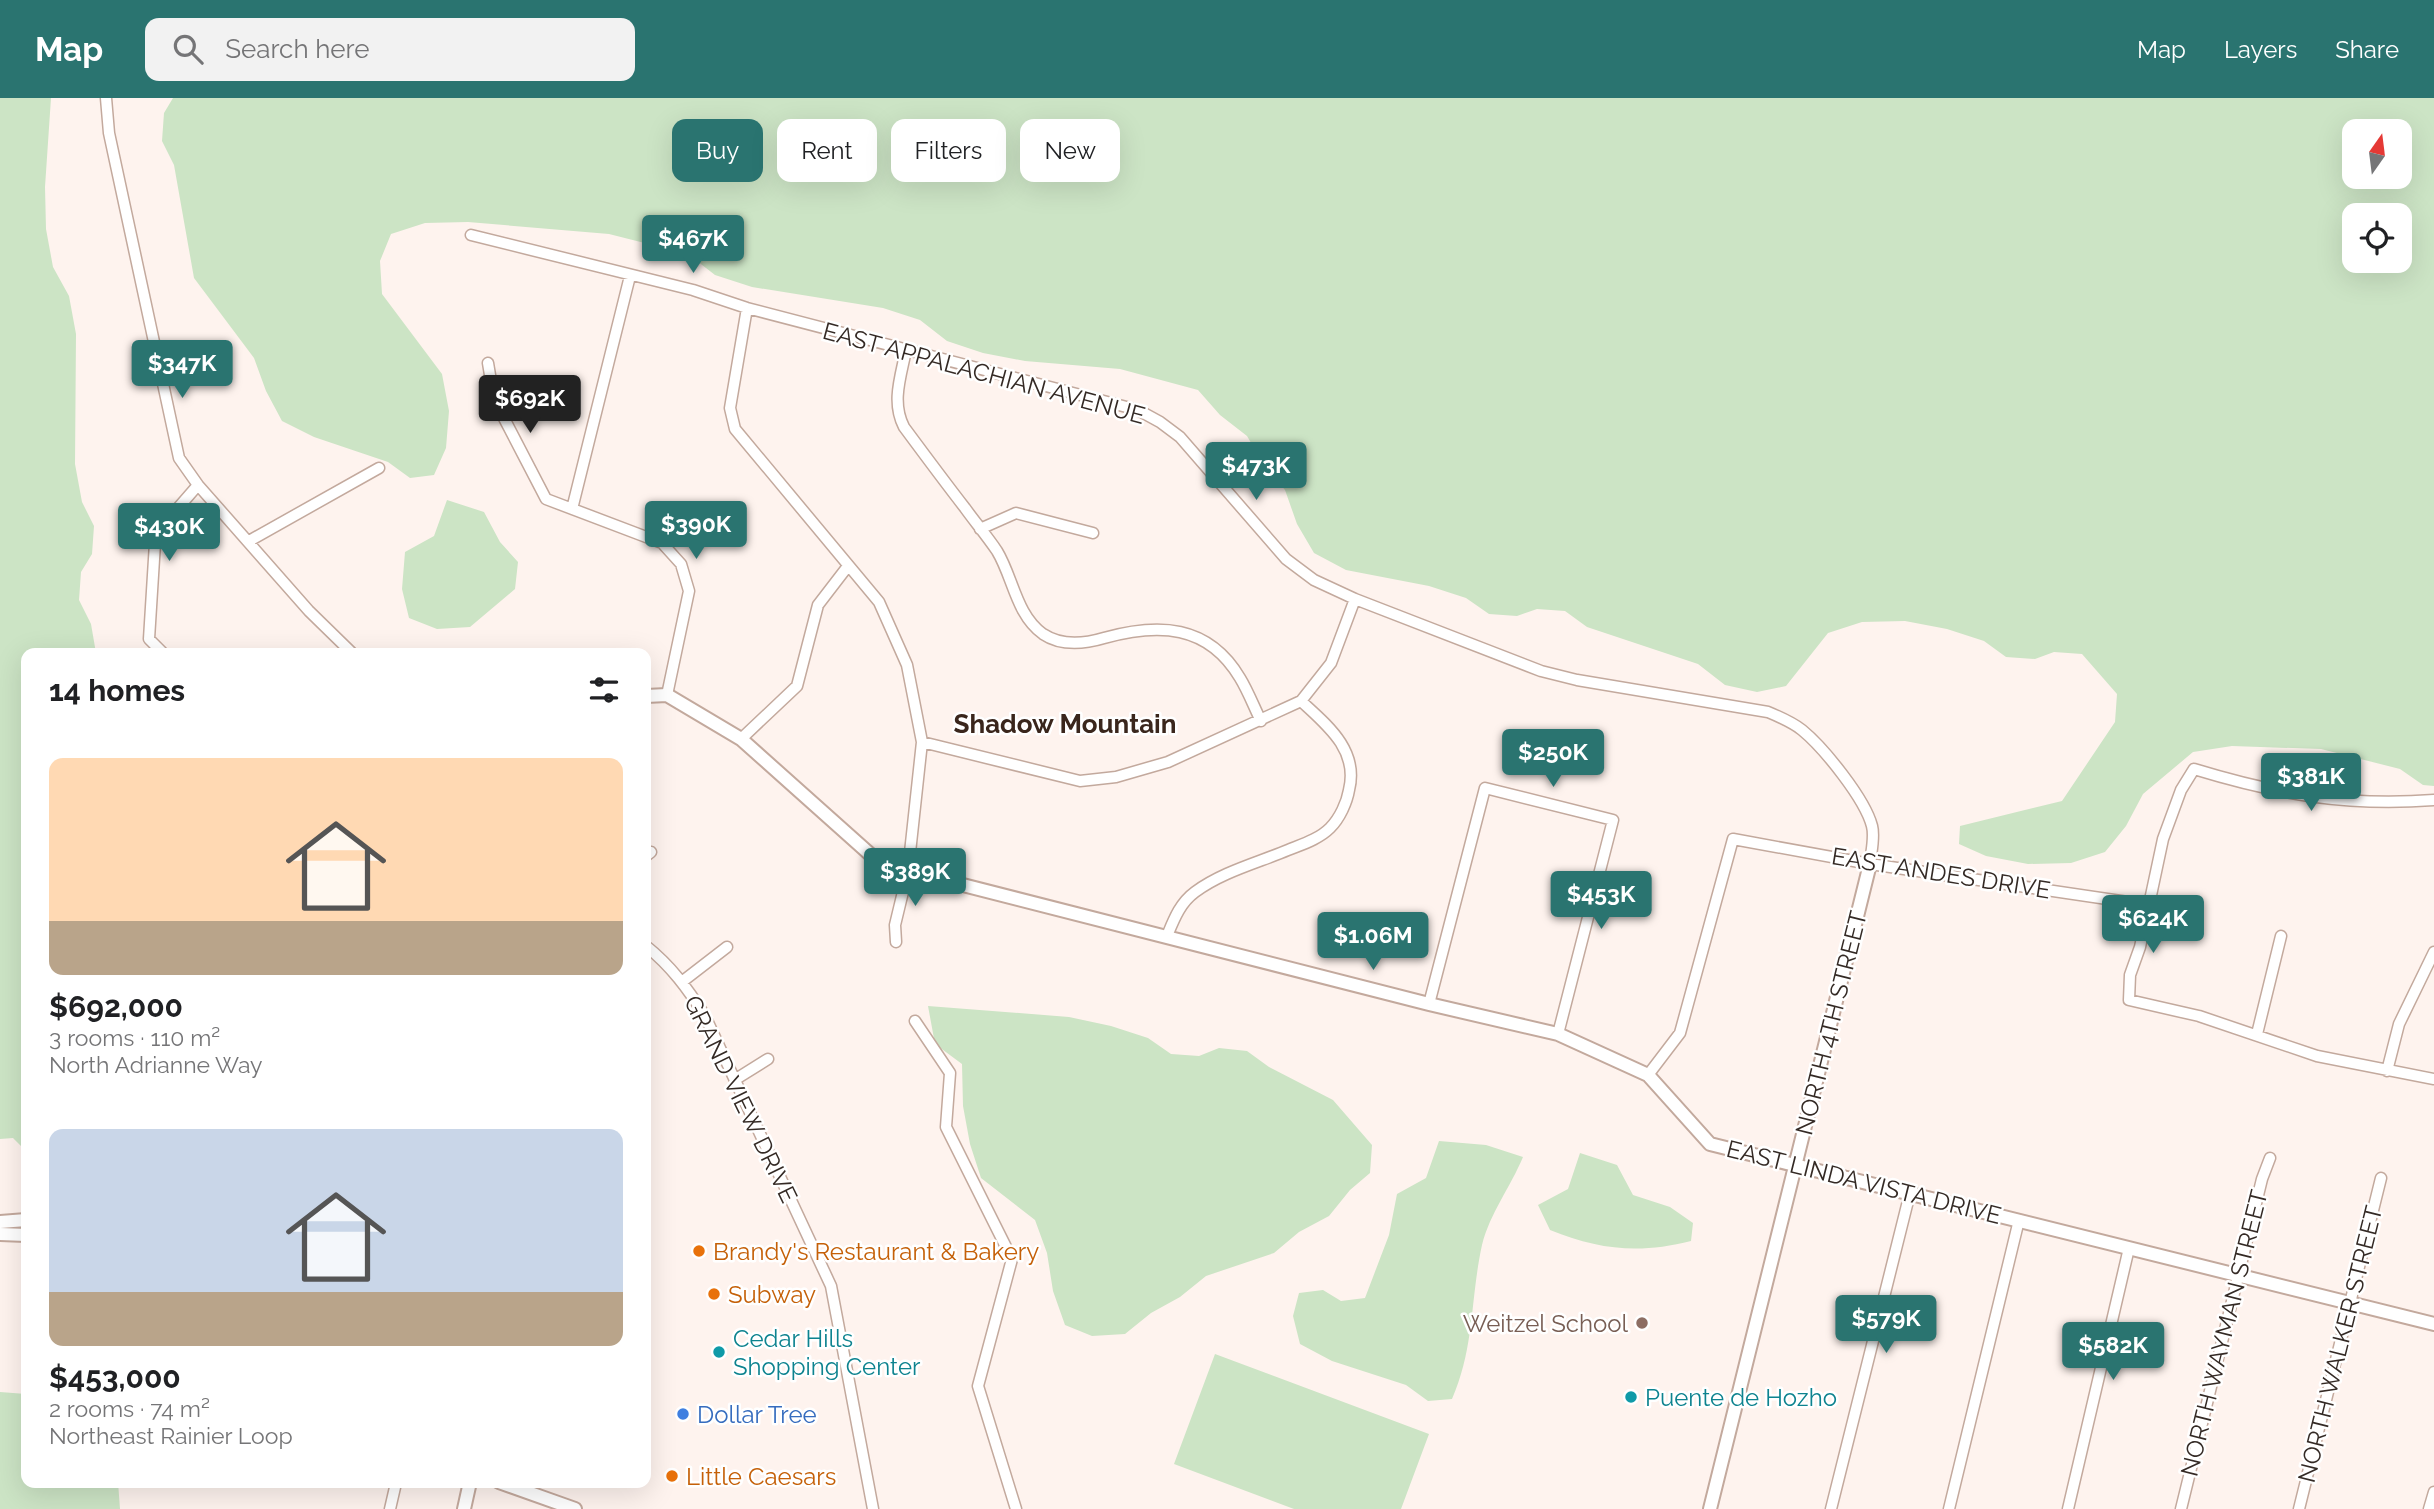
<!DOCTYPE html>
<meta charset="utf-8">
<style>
body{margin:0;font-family:Raleway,sans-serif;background:#f2f2f2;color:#202124;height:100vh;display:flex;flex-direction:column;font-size:26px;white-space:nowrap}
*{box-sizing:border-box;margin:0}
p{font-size:23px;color:#757577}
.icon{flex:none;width:38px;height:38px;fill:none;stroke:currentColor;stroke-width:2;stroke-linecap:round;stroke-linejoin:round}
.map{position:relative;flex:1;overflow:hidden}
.side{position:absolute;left:21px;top:550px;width:630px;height:840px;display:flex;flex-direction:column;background:#fff;border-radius:14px;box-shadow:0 7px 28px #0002}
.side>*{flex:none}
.banner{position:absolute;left:672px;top:21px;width:665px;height:63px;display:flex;gap:14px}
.needle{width:46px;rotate:14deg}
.tools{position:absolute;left:2342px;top:21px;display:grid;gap:14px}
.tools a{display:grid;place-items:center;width:70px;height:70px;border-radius:14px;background:#fff;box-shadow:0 7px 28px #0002;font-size:35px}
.price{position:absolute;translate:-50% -60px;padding:0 16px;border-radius:7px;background:#2a7470;color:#fff;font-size:23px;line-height:46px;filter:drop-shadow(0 2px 4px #0008)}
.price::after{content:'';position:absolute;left:50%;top:42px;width:21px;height:16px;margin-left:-10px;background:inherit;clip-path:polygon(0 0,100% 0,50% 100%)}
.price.current{background:#222;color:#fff}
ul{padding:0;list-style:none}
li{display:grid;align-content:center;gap:14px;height:371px;padding:0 28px}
li span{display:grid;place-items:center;height:217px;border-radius:14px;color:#555}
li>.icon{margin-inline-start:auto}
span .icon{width:126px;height:126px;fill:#fffc;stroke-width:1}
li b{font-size:30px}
h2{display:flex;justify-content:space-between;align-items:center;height:84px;padding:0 28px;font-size:30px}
.tag{padding:0 24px;border-radius:14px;background:#fff;box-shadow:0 7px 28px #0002;font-size:24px;line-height:63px}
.tag.current{background:#2a7470;color:#fff}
header{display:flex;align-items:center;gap:42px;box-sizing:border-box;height:98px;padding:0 35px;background:#2a7470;color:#fff}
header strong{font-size:33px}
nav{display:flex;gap:38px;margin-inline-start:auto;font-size:24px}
.search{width:490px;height:63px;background:#f2f2f2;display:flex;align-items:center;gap:18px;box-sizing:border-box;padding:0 24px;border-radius:14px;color:#757577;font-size:26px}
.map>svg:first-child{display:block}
</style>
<header>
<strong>Map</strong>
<div class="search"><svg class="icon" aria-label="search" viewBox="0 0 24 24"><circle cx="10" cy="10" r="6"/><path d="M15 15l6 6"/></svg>Search here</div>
<nav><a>Map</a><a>Layers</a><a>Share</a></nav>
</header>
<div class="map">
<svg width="2434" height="1411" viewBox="0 0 2434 1411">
<rect width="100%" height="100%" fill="#fef3ee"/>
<path fill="#cce4c5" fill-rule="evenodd" d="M0 0H51L45 89 46 131 53 169 69 198 76 236 75 366 82 404 94 428 92 456 81 474 79 502 91 526 96 555H26V1053L13 1040 0 1041Z
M173 0H2434V688L2423 687 2400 671 2321 651 2232 648 2193 654 2143 696 2126 728 2105 754 2071 765 2028 766 1986 758 1959 746 1960 728 2062 703 2115 624 2117 596 2082 556 2054 554 2035 561 2006 559 1984 543 1947 531 1905 523 1862 524 1828 535 1786 588 1757 594 1725 587 1698 566 1587 529 1565 513 1537 511 1517 518 1489 516 1466 500 1429 488 1346 472 1314 455 1297 426 1285 392 1264 367 1247 338 1220 317 1198 292 1120 271 1025 263 983 255 947 243 920 222 883 210 752 189 715 177 688 156 609 136 468 124 425 125 391 136 380 163 382 196 442 276 449 313 446 350 434 377 410 380 388 364 314 339 282 323 266 293 254 260 194 180 174 67 162 43 164 15ZM2354 33H2399V79H2354ZM2354 117H2399V163H2354Z
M447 402 484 414 500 444 518 464 515 491 470 529 437 531 409 520 402 491 405 454 434 438Z
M928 908 1069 919 1111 928 1148 940 1171 956 1199 958 1219 950 1247 953 1269 969 1333 1002 1372 1047 1370 1075 1350 1092 1329 1118 1299 1134 1274 1155 1206 1178 1180 1199 1151 1215 1125 1236 1092 1238 1065 1227 1053 1193 1047 1155 1035 1122 981 1080 970 1046 963 1008 962 966 935 946Z
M1439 1043 1486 1047 1523 1059C1510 1090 1490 1115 1482 1147 1470 1202 1475 1248 1452 1301L1428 1303 1406 1287 1332 1263 1300 1246 1293 1218 1299 1195 1323 1192 1341 1203 1365 1200 1389 1137 1397 1096 1426 1080Z
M1580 1055 1617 1067 1633 1097 1670 1109 1693 1125 1691 1143C1640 1156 1599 1152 1550 1132L1538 1107 1568 1091Z
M1215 1256 1429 1336 1401 1411H1294L1174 1366Z
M0 1294 26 1296V1384H118L120 1411H0Z"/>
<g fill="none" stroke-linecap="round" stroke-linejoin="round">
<defs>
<path id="minor" d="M106 0 109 35 179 360 198 387 309 513 352 555
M471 137 693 192 747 210 1138 312 1160 324 1180 339 1286 461 1314 482 1355 501 1541 573 1577 582 1768 614C1780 619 1792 624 1802 632 1824 650 1865 701 1872 728 1875 739 1871 754 1870 766
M747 210 730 310 735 331 879 504 907 567 922 644 908 773 895 827 896 844
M906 252C901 278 891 304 904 329 924 356 944 383 965 410 975 424 987 438 997 453 1013 479 1016 517 1043 536 1061 548 1084 546 1104 540 1158 525 1208 526 1240 580 1248 593 1254 609 1261 623
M488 265 494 301 546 401 662 445 681 466 689 493 667 597
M572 411 630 178
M980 431 1016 415 1093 435
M249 443 379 370
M163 555 149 541 155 445 165 425 198 387
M741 641 797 588 818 507 848 468
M922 644 1080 683 1116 679 1168 664 1301 603 1331 565 1355 501
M2434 702C2348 709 2276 696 2194 671L2181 692 2163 741 2140 849 2130 877 2129 902 2199 918 2317 958 2434 981
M646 758 651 754
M1167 838C1174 821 1180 805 1195 794 1222 774 1257 765 1288 752 1303 746 1319 741 1330 730 1340 720 1347 704 1349 692 1359 652 1327 627 1301 603
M646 848C671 868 688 891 705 918L831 1188 873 1411
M683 883 727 849
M1429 906 1485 690 1613 722 1558 936
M915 923 950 975 946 1029 1012 1161 978 1288 1016 1411
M2257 936 2281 838
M2387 973 2399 926 2434 854
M1648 977 1680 935 1733 741 1870 766 2148 807
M736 981 768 961
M390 1411 396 1385
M1831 1411 1910 1095
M1949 1411 2019 1122
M2068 1411 2129 1150
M2181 1411 2262 1081 2270 1060
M2299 1411 2381 1080
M2429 1411 2434 1394"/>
<path id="tertiary" d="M646 598 667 597 741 641 872 758 908 773 1429 906 1558 936 1648 977 1710 1046 2434 1226
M0 1124 26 1122
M464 1411 470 1384
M1710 1411 1870 766"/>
<path id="secondary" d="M0 1136 26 1137
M499 1384 575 1411"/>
</defs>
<use href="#minor" stroke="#c3a99d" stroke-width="13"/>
<use href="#tertiary" stroke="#c3a99d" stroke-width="16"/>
<use href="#secondary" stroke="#c3a99d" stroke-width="16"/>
<use href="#minor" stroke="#fff" stroke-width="10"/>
<use href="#tertiary" stroke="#fff" stroke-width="12"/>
<use href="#secondary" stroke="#fff" stroke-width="12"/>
</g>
<g fill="#e8710a" stroke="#fff" stroke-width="2.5">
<circle cx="699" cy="1153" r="7"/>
<circle cx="714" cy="1196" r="7"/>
<circle cx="672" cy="1378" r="7"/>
</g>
<circle fill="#8d6e63" stroke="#fff" stroke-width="2.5" cx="1642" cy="1225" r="7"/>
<g fill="#0f9aa8" stroke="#fff" stroke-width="2.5">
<circle cx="719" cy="1254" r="7"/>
<circle cx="1631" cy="1299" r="7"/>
</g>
<circle fill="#3f7fe0" stroke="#fff" stroke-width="2.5" cx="683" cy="1316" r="7"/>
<g text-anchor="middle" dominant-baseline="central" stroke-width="5" stroke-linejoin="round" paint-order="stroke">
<g font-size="24" fill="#342a25" stroke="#fff">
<text transform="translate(984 275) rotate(15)">EAST APPALACHIAN AVENUE</text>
<text transform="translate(1941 775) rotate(9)">EAST ANDES DRIVE</text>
<text transform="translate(1831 925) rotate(-76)">NORTH 4TH STREET</text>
<text transform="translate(741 1001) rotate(64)">GRAND VIEW DRIVE</text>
<text transform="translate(1864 1084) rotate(14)">EAST LINDA VISTA DRIVE</text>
<text transform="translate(2224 1235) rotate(-76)">NORTH WAYMAN STREET</text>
<text transform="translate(2340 1246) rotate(-76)">NORTH WALKER STREET</text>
</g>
<g font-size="24" fill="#c56008" stroke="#fff" text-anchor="start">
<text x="713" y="1153">Brandy's Restaurant &amp; Bakery</text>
<text x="728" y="1196">Subway</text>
<text x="686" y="1378">Little Caesars</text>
</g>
<g font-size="24" fill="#785e54" stroke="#fff" text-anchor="end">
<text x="1628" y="1225">Weitzel School</text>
</g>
<g font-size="24" fill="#0d838f" stroke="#fff" text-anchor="start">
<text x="733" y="1240">Cedar Hills<tspan x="733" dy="28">Shopping Center</tspan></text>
<text x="1645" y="1299">Puente de Hozho</text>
</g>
<g font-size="24" fill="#366cbe" stroke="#fff" text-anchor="start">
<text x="697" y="1316">Dollar Tree</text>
</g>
<g font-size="26" font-weight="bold" fill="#3a261c" stroke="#fff">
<text x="1065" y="626">Shadow Mountain</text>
</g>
</g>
</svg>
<div class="tools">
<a><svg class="needle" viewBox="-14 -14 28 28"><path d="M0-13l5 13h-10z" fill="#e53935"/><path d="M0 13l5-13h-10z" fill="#757577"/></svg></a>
<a><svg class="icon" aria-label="locate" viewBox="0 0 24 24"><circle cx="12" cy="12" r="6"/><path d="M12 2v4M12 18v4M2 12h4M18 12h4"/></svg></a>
</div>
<b class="price" style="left:693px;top:177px">$467K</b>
<b class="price" style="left:182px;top:302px">$347K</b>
<b class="price current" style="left:530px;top:337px">$692K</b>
<b class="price" style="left:1256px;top:404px">$473K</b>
<b class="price" style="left:696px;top:463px">$390K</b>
<b class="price" style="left:169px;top:465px">$430K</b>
<b class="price" style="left:1553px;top:691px">$250K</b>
<b class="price" style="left:2311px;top:715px">$381K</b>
<b class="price" style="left:915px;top:810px">$389K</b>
<b class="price" style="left:1601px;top:833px">$453K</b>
<b class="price" style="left:2153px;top:857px">$624K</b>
<b class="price" style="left:1373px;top:874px">$1.06M</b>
<b class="price" style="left:1886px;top:1257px">$579K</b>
<b class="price" style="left:2113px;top:1284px">$582K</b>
<div class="banner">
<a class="tag current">Buy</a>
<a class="tag">Rent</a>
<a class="tag">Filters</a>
<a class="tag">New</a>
</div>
<section class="side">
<h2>14 homes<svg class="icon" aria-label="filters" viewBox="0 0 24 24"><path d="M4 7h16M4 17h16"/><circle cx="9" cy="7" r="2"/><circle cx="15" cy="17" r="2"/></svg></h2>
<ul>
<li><span style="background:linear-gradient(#ffd9b3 75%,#b9a48a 0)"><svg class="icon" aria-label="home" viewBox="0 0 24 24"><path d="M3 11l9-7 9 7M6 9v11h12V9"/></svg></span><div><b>$692,000</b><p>3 rooms · 110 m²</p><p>North Adrianne Way</p></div></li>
<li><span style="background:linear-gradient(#c9d6e8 75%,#b9a48a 0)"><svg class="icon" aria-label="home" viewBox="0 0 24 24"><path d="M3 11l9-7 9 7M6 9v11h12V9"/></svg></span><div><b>$453,000</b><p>2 rooms · 74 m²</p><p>Northeast Rainier Loop</p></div></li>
</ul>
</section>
</div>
